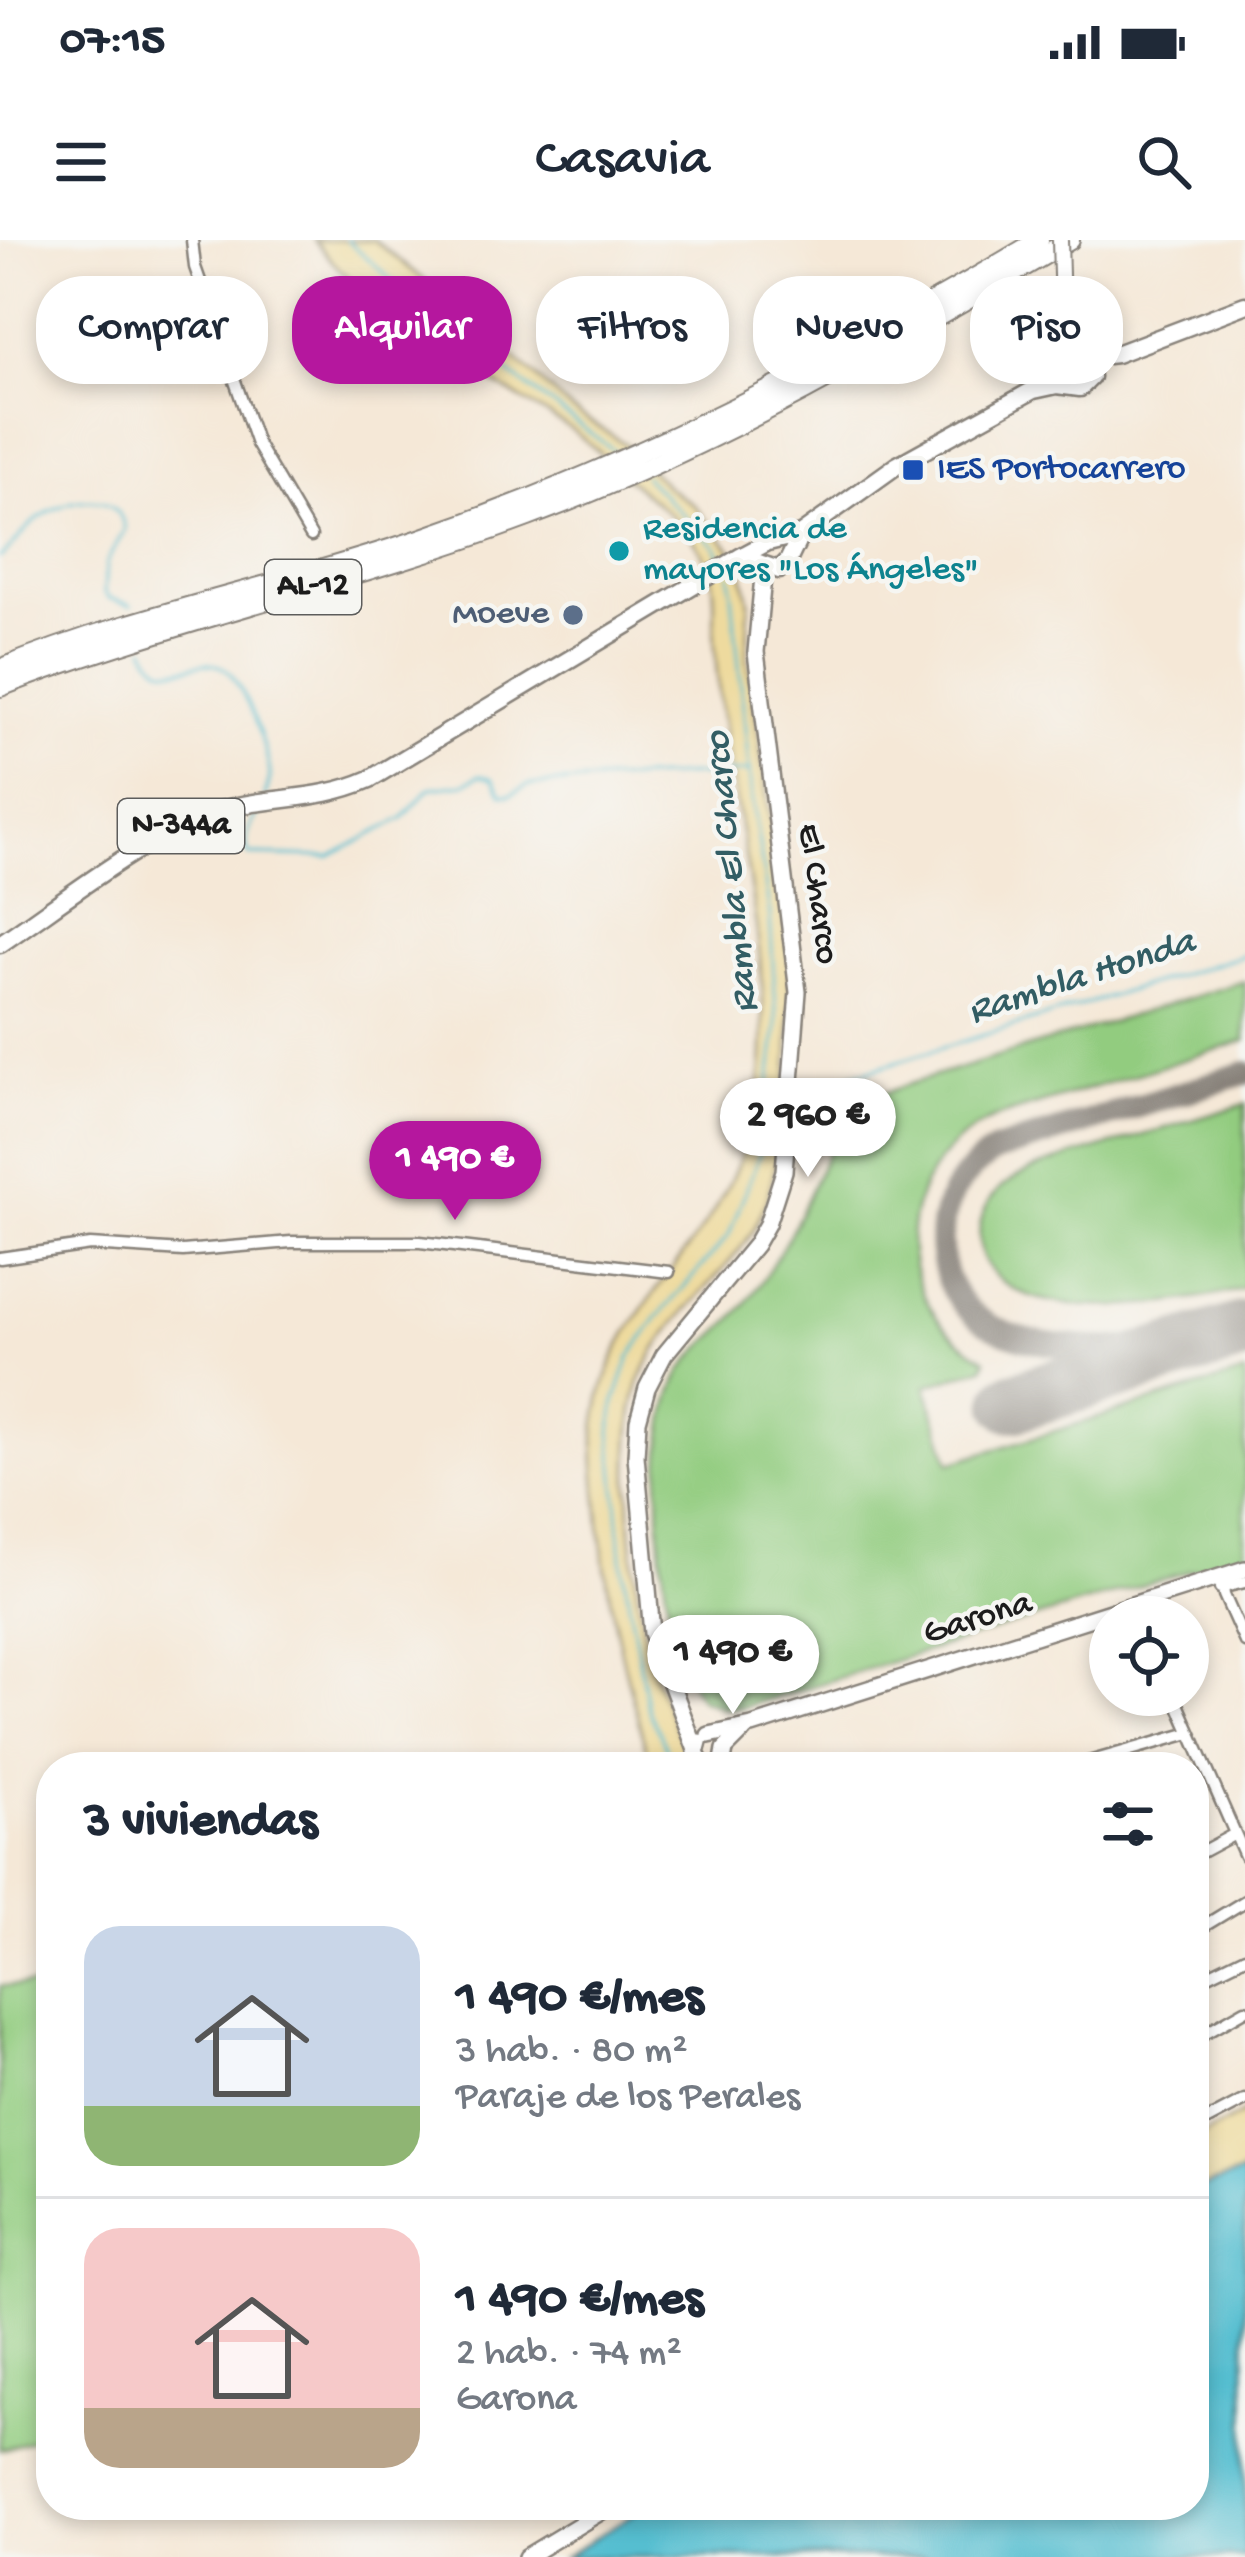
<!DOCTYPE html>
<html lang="es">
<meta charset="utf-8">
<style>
body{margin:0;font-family:"Gochi Hand",sans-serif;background:#f2f2f3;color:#1f2937;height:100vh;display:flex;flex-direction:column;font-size:45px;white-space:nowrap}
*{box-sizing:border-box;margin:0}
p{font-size:39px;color:#747a83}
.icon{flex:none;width:66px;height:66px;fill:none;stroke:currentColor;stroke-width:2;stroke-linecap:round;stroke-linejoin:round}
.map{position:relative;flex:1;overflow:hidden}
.details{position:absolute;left:36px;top:1512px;width:1173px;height:768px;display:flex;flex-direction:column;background:#fff;border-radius:48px;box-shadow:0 6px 18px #0003}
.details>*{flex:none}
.guide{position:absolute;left:36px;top:36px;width:1173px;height:108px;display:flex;gap:24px}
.fabs{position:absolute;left:1089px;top:1356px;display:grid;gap:24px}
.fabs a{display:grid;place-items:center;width:120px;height:120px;border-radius:50%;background:#fff;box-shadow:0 6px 18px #0003;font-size:60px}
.price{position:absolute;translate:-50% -102px;padding:0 27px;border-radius:42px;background:#fff;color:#222;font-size:39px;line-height:78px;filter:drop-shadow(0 3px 6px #0008)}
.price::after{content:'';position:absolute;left:50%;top:72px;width:36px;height:27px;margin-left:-18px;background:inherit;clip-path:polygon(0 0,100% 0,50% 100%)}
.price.active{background:#b5179e;color:#fff}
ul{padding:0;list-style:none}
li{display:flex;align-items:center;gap:36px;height:300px;padding:0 48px}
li+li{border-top:3px solid #e0e1e3}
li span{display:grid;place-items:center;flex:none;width:336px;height:240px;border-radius:36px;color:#555}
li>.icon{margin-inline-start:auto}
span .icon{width:144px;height:144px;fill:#fffc;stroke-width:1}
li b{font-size:51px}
h2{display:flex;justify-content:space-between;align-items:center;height:144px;padding:0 48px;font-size:51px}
.chip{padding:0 42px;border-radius:48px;background:#fff;box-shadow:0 6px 18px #0003;font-size:42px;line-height:108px}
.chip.active{background:#b5179e;color:#fff}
.status{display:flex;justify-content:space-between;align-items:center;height:84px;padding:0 60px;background:#fff;direction:ltr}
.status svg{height:33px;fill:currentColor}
header{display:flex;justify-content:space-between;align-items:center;height:156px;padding:0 48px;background:#fff;font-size:54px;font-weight:600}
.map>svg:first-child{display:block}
</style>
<div class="status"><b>07:15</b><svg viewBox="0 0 49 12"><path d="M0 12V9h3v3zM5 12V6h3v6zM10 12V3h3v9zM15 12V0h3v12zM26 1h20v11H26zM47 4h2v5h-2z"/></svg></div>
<header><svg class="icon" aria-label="menu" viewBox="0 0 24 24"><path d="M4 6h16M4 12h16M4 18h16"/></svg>Casavia<svg class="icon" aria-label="search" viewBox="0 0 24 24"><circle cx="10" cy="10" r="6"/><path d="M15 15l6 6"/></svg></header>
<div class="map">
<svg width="1245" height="2317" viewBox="0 0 1245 2317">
<rect width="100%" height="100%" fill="#f6f6f2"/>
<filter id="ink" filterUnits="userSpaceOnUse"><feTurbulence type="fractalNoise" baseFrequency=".00833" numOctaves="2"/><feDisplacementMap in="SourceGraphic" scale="24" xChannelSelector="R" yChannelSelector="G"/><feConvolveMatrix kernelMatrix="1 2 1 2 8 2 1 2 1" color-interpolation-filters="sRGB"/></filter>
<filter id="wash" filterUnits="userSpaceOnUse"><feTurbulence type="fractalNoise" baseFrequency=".004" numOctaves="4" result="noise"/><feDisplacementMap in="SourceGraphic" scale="48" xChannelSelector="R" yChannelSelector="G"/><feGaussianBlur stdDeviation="2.7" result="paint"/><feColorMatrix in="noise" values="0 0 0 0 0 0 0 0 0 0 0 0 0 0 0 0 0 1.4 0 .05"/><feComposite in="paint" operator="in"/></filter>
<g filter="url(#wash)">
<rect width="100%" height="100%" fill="#f5e8d7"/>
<path fill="#92cc7f" stroke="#57744e" stroke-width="3" d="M1245 741V801L998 877C921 908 887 996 931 1069 944 1091 965 1106 986 1119L984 1127 926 1146 950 1223 1245 1133V1314L743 1467 724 1468 700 1459C657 1399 643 1193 682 1131 696 1109 716 1096 733 1078 754 1057 770 1028 785 1003 809 960 823 913 850 872L863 862 906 845Z
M1245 864V1048C1185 1066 993 1093 980 1005 977 982 985 962 1002 947 1029 925 1071 917 1104 907 1151 893 1198 878 1245 864Z
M51 1745V2194L0 2210V1746Z"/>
<path fill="#eeda9e" stroke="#857b5d" stroke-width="3" d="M314 0H374L461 69 572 170 627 205 666 246 694 265 729 307 741 326 749 361 747 414 789 714C793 784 788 944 747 1000 714 1046 664 1083 642 1136 617 1196 633 1343 647 1407 656 1448 676 1488 692 1527H651C625 1433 605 1358 598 1261 595 1230 592 1200 598 1170 614 1073 700 1016 736 928 751 894 761 851 763 813 769 678 723 541 715 407 712 371 721 344 701 311 682 280 656 264 631 242 607 221 588 199 561 183 476 132 377 79 314 0Z
M1245 1872V1932L1194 1950V1900Z"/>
<path fill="#54bed0" stroke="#386d76" stroke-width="3" d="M1245 1932V2317H564L647 2265H1194V1950Z"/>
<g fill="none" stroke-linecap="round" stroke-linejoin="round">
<path stroke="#54bed0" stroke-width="3" d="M347 0 440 83 619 214
M644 236 716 307 723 320
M0 317C14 307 22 292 35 281 61 260 116 244 125 289L106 323 104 352 108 358 131 365
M145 407C166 451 188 416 220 426 240 432 271 516 270 537 269 544 267 550 265 556
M259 572C251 583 242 601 249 615L329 617 403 578 430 548 464 544 480 535 493 539 502 554 510 555 529 545 747 532
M798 858 818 846 1245 715
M765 891 781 869
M675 1527 648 1470 623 1329 611 1192 615 1162 630 1117 657 1078 729 995 761 910 777 786 770 675 752 560 730 334"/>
<path stroke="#88827a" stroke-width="24" d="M1213 1101C1128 1110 944 1131 941 1003 940 963 962 932 995 911L1245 833"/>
<path stroke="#88827a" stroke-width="60" d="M1013 1162 1245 1091"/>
</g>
</g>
<g filter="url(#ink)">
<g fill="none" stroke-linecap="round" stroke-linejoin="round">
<defs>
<path id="minor" d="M192 0 195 27 257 204 311 296
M0 1018 90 1005 183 1011 291 1002H420L669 1032
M1222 1336 1224 1355 1245 1402
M1220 1348 1245 1342
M1174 1455 1245 1616
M1071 1527 1190 1493
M1194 1616 1235 1594
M1194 1692 1245 1661
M1194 1742 1245 1717
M1194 1799 1245 1770
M1194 1887 1245 1860"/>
<path id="tertiary" d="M1060 125 1064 92 1061 35"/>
<path id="secondary" d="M709 1495 752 1486 1245 1329
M699 1502 696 1513 703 1527
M696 1510 652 1393 636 1216 638 1181 647 1148 664 1115 755 1005 767 984 784 931 798 752 756 412 764 326
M722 1527 725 1509 744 1490
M526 2317 612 2265"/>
<path id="primary" d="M1082 118 1116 114 1245 65
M741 317 779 330 788 321 801 294
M0 704C61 663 147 594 215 572 267 555 316 563 370 539L740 317 768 302 801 294 896 226 1046 143 1069 117 1084 119 1090 126 1091 137 1080 148 1057 145 1034 150"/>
<path id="motorway" d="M0 429C137 373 279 347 417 300 636 225 840 119 1039 0
M0 447C173 380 354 342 528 277 719 206 895 103 1070 0"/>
</defs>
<use href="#minor" stroke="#88827a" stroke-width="15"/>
<use href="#tertiary" stroke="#88827a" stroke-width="18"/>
<use href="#secondary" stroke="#88827a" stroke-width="20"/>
<use href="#primary" stroke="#88827a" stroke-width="21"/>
<use href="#motorway" stroke="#88827a" stroke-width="22"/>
<use href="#minor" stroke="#fff" stroke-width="10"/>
<use href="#tertiary" stroke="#fff" stroke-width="14"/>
<use href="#secondary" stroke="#fff" stroke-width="15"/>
<use href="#primary" stroke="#fff" stroke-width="16"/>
<use href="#motorway" stroke="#fff" stroke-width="18"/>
<defs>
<path id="tertiary-bridge" d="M1060 0 1061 35"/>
</defs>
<use href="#tertiary-bridge" stroke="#88827a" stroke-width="18" stroke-linecap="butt"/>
<use href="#tertiary-bridge" stroke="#fff" stroke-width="14"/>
</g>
</g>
<rect fill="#1a4fb4" stroke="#f6f6f2" stroke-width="4.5" x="901" y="218" width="24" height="24" rx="6"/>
<circle fill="#0f9aa8" stroke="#f6f6f2" stroke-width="4.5" cx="619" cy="311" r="12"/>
<circle fill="#5c6f8a" stroke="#f6f6f2" stroke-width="4.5" cx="573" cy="375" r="12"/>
<g text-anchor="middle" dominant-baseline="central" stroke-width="9" stroke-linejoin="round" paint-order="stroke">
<g fill="#f6f6f2" stroke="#5d5d5c" stroke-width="3">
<rect x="265" y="320" width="96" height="54" rx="9"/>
<rect x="118" y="559" width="126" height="54" rx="9"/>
</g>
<g font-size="33" font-weight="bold" fill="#1c1c1c">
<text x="313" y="347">AL-12</text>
<text x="181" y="586">N-344a</text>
</g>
<g font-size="36" fill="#164399" stroke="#f6f6f2" text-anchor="start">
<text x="937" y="230">IES Portocarrero</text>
</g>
<g font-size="36" fill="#0d838f" stroke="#f6f6f2" text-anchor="start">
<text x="643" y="290">Residencia de<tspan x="643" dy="41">mayores "Los Ángeles"</tspan></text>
</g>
<g font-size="36" fill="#4e5e75" stroke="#f6f6f2" text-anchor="end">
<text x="549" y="375">Moeve</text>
</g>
<g font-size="36" fill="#1c1c1c" stroke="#f6f6f2">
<text transform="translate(816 654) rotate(82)">El Charco</text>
<text transform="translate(978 1380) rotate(-17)">Garona</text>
</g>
<g font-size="39" font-style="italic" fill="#325d64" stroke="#f6f6f2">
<text transform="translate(734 632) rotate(-96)">Rambla El Charco</text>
<text transform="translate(1082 739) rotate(-18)">Rambla Honda</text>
</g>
</g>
</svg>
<div class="fabs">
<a><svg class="icon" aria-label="locate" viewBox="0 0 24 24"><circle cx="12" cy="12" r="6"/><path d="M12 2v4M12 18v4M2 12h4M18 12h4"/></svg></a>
</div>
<b class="price" style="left:808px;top:940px">2 960 €</b>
<b class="price active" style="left:455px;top:983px">1 490 €</b>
<b class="price" style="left:733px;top:1477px">1 490 €</b>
<div class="guide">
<a class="chip">Comprar</a>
<a class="chip active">Alquilar</a>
<a class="chip">Filtros</a>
<a class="chip">Nuevo</a>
<a class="chip">Piso</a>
</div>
<section class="details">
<h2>3 viviendas<svg class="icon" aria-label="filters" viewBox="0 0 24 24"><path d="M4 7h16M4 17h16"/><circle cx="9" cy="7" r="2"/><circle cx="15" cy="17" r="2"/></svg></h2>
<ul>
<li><span style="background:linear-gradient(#c9d6e8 75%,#8fb573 0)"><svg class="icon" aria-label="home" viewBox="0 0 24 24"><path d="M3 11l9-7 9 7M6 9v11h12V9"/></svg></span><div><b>1 490 €/mes</b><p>3 hab. · 80 m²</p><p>Paraje de los Perales</p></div></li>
<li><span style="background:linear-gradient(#f6c9c9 75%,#b9a48a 0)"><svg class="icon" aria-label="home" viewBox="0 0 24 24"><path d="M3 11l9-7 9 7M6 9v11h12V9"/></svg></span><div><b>1 490 €/mes</b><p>2 hab. · 74 m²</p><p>Garona</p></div></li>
</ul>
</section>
</div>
